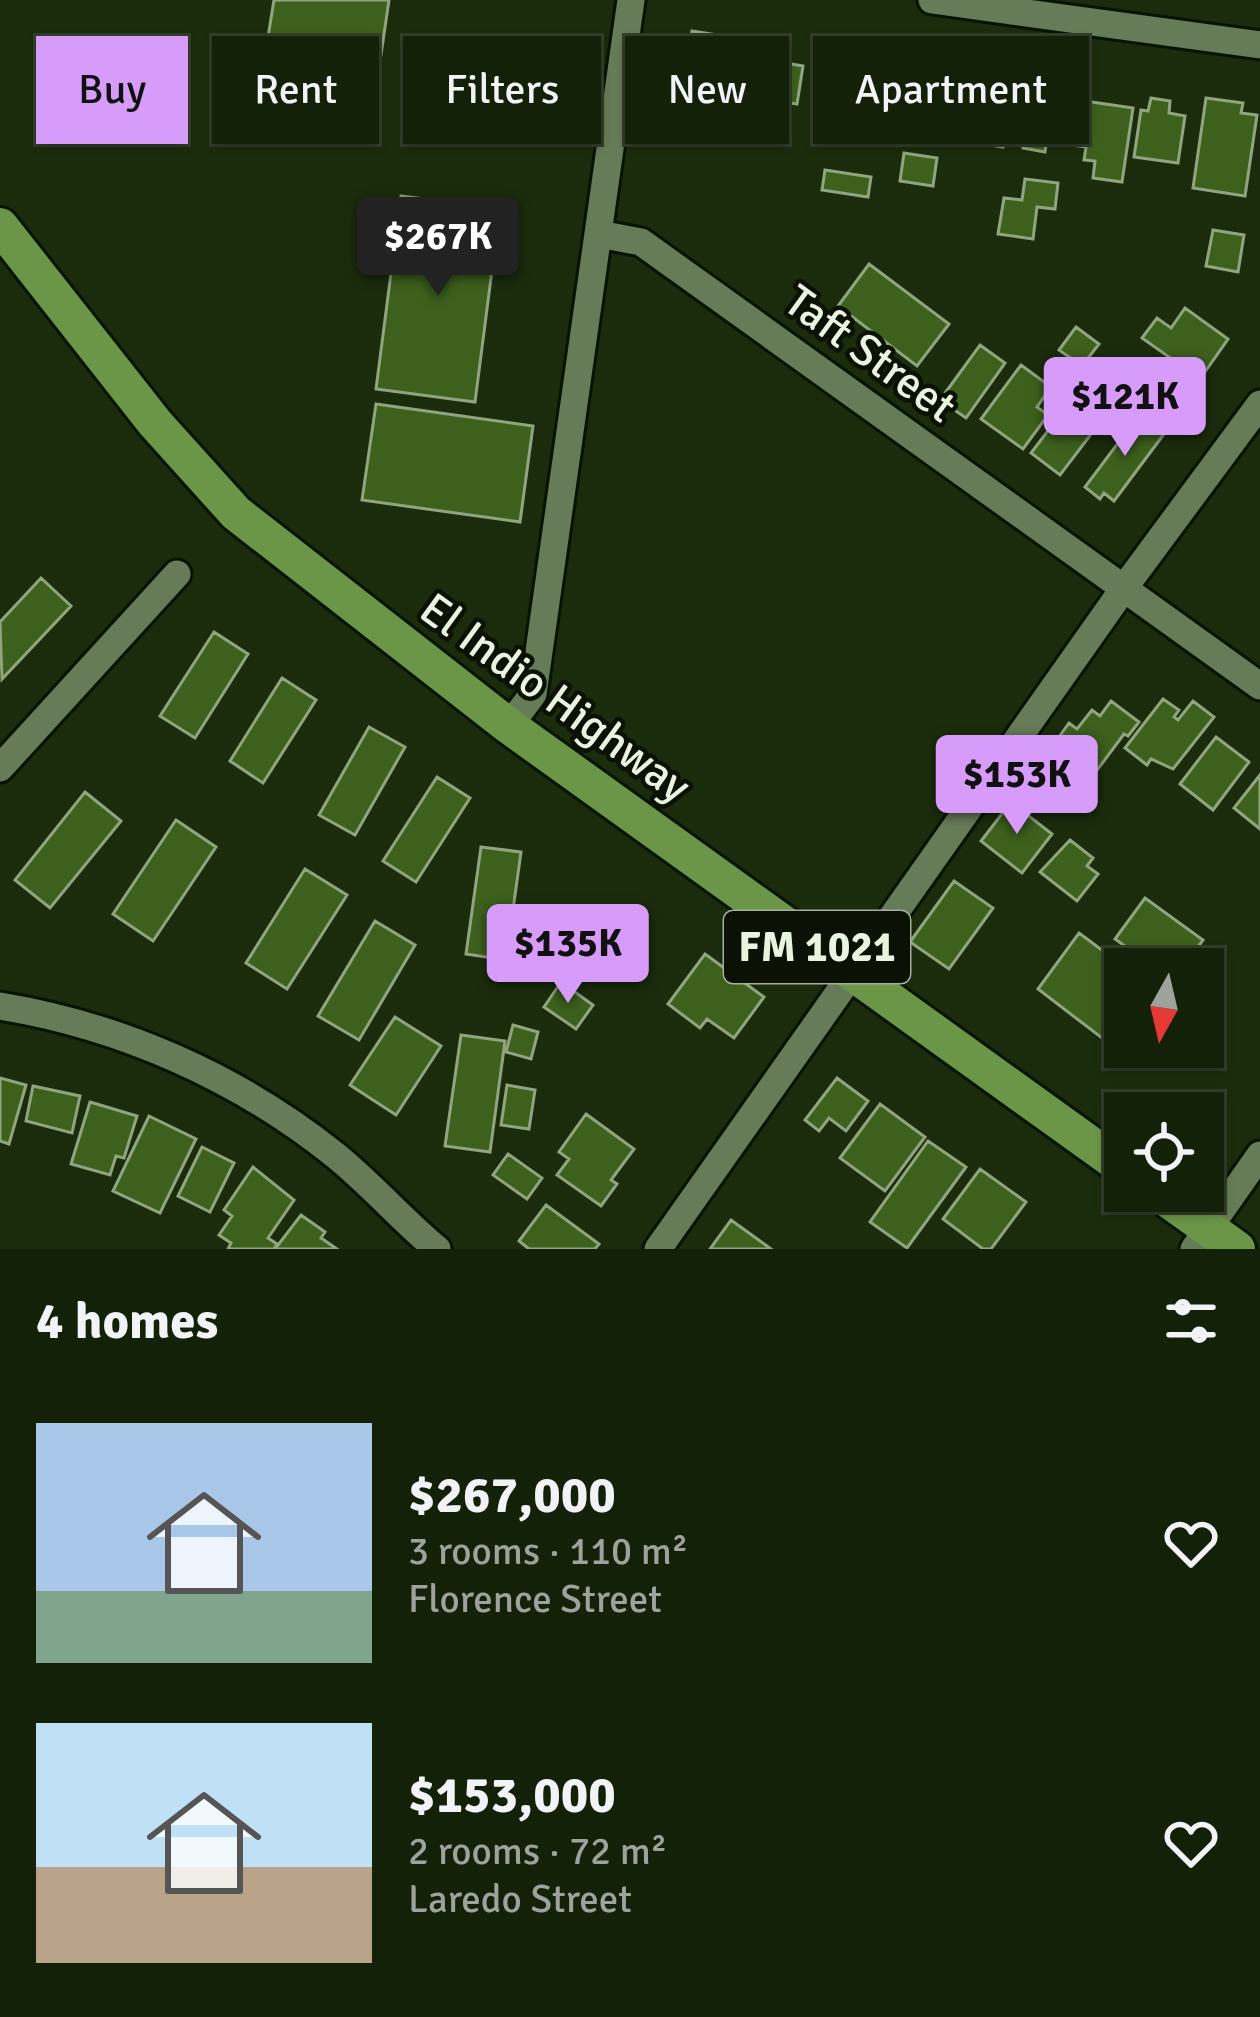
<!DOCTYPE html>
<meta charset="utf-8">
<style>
body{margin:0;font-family:Signika,sans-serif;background:#1d2912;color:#f1f3f6;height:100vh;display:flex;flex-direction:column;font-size:45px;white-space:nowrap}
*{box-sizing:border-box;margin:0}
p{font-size:39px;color:#9da39c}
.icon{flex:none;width:66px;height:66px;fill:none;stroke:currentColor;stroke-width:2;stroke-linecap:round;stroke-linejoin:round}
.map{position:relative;height:1249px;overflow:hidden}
.side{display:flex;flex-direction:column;background:#142109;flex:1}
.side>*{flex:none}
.hud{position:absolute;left:36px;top:36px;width:1188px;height:108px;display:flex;gap:24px}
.needle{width:78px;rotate:188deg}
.fabs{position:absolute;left:1104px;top:948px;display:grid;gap:24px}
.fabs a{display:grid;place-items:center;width:120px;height:120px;border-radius:0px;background:#142109;box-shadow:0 3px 9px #0004,0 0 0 3px #333e2a;font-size:60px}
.price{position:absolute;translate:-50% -102px;padding:0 27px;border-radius:12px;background:#d79bf9;color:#111;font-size:39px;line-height:78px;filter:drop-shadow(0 3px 6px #0008)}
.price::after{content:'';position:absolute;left:50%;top:72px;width:36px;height:27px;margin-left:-18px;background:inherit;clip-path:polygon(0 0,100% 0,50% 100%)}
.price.active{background:#222;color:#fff}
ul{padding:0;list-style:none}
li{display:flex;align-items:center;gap:36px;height:300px;padding:0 36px}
li span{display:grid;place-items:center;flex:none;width:336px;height:240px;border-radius:0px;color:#555}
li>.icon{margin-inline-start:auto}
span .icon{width:144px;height:144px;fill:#fffc;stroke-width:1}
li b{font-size:51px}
h2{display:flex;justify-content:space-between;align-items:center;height:144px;padding:0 36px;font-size:51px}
.chip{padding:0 42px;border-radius:0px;background:#142109;box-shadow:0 3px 9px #0004,0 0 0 3px #333e2a;font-size:42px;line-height:108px}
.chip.active{background:#d79bf9;color:#111}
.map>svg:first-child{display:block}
</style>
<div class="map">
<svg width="1260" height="1249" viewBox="0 0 1260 1249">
<rect width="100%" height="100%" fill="#1b2c0c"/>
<path fill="#3d601d" stroke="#8fa47f" stroke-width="3" d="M274 0H389L381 55 268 37Z
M692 31 737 38 726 110 690 105 695 71 686 69Z
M752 40 782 44 780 62 803 66 797 104 743 96Z
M835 53 867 58 865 72 885 75 877 130 825 122Z
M975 66 1014 72 1003 147 964 141Z
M893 81 947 89 940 137 886 129Z
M1033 85 1070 91 1062 140 1047 138 1045 152 1023 148Z
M1151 98 1170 101 1169 113 1185 116 1178 163 1134 157 1141 110 1148 111Z
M1206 98 1243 103 1241 113 1257 115 1245 196 1193 188Z
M1078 100 1133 108 1122 182 1093 178 1095 161 1084 160 1086 147 1071 145Z
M904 153 937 158 933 186 900 181Z
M825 170 871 177 868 197 822 190Z
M1025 179 1058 183 1055 209 1037 207 1033 239 998 234 1004 198 1022 200Z
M401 196 500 208 475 402 376 389Z
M1213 230 1244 235 1238 272 1206 266Z
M869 264 949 324 917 366 838 306Z
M1185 308 1228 339 1200 379 1142 338 1157 318 1171 328Z
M1076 327 1099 344 1082 366 1059 350Z
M980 345 1005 363 966 418 940 400Z
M1021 365 1051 387 1037 407 1048 415 1023 449 981 419Z
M1076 394 1105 416 1060 475 1031 453Z
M376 404 533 426 520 522 362 500Z
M1139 415 1164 434 1114 501 1104 493 1100 499 1085 487Z
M41 578 71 606 2 679 0 622Z
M214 632 248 654 195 738 160 716Z
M282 678 316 700 263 783 230 761Z
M1163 699 1179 710 1174 717 1178 720 1193 701 1214 717 1173 769 1151 759 1147 765 1125 748Z
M1111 701 1139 722 1128 736 1124 734 1089 781 1056 757 1067 742 1059 737 1069 723 1077 729 1092 710 1100 716Z
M369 727 405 747 355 835 319 815Z
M1216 737 1249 762 1213 810 1180 784Z
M1260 775V829L1234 808Z
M437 777 470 798 416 882 383 861Z
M85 792 121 821 50 908 15 880Z
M1011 802 1052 834 1022 873 981 841Z
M176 820 216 847 153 941 113 914Z
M1070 840 1093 858 1087 866 1098 874 1077 901 1040 872Z
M481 847 521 852 506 960 466 954Z
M305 869 347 895 287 989 246 963Z
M954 881 993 908 949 969 910 942Z
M1145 898 1203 940 1182 969H1157L1115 939Z
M375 921 415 945 359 1040 318 1016Z
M1079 933 1126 968 1104 998 1122 1011 1102 1038 1038 989Z
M705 954 764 997 734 1038 707 1019 700 1028 668 1004Z
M561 982 593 1005 576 1029 544 1007Z
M395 1017 441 1046 396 1115 350 1085Z
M513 1025 538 1032 531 1059 506 1052Z
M461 1035 505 1041 490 1152 445 1146Z
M0 1078 26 1085 9 1144 0 1141Z
M837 1078 868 1101 846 1131 829 1118 819 1131 805 1120Z
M507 1085 535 1090 529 1129 501 1125Z
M33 1086 80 1096 72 1133 26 1121Z
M90 1102 137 1116 124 1158 116 1156 110 1175 71 1164Z
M880 1104 925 1137 885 1191 840 1158Z
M586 1114 634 1149 611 1180 617 1184 601 1206 557 1175 569 1159 559 1152Z
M149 1116 196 1139 160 1213 113 1191Z
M928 1141 966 1167 907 1248 870 1222Z
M202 1147 234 1163 210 1212 178 1196Z
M508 1154 542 1178 527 1199 493 1175Z
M253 1167 294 1200 268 1238 277 1244 274 1249H228L231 1243 219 1235 232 1216 224 1210Z
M980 1169 1026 1202 991 1249H983L943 1219Z
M546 1205 599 1244 595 1249H529L519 1241Z
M301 1215 325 1232 321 1238 337 1249H275Z
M731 1220 771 1249H710Z"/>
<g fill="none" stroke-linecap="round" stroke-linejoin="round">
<defs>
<path id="minor" d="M932 0 1260 45
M599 234 641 242 1260 686
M509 726 533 694 631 0
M0 768 177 574
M0 1006C122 1026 239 1078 335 1155 371 1184 402 1220 437 1249
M658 1249 1124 588 1260 404
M1194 1249 1260 1155"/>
<path id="major" d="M0 226 155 423 236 513 509 726 1125 1169
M1156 1191 1237 1249"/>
</defs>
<use href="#minor" stroke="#051400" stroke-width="33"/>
<use href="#major" stroke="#051400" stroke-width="42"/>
<use href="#minor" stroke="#667b57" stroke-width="27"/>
<use href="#major" stroke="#6b9547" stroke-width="36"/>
</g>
<g text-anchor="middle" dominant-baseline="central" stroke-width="9" stroke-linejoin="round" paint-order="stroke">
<rect fill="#0b1205" stroke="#a6b09e" stroke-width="3" x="724" y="911" width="186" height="72" rx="9"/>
<g font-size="42" font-weight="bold" fill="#e8f4e0">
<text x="817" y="947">FM 1021</text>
</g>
<g font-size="45" fill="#e8f4e0" stroke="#0b1205">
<text transform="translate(870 354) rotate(36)">Taft Street</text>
<text transform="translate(555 698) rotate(36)">El Indio Highway</text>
</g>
</g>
</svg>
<div class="fabs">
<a><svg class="needle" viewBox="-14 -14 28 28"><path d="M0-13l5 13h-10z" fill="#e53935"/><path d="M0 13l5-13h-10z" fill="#9da39c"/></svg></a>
<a><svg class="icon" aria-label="locate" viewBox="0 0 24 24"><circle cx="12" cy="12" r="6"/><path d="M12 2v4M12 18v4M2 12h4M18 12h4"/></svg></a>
</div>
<b class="price active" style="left:438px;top:299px">$267K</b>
<b class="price" style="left:1125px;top:459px">$121K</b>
<b class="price" style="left:1017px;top:837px">$153K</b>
<b class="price" style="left:568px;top:1006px">$135K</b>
<div class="hud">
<a class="chip active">Buy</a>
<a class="chip">Rent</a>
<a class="chip">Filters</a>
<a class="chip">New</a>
<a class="chip">Apartment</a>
</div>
</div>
<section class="side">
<h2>4 homes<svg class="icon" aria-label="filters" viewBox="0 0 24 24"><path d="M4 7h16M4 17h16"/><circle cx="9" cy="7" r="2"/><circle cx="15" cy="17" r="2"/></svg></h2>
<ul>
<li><span style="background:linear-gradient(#a9c7e8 70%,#7fa58c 0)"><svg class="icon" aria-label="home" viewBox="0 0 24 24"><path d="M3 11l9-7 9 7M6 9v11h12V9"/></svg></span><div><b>$267,000</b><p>3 rooms · 110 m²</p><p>Florence Street</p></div><svg class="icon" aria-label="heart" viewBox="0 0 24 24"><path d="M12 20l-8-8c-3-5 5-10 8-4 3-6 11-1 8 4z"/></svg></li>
<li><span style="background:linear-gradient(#bfe0f5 60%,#b9a48a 0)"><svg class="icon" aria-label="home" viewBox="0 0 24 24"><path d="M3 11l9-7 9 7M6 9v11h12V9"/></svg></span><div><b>$153,000</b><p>2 rooms · 72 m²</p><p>Laredo Street</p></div><svg class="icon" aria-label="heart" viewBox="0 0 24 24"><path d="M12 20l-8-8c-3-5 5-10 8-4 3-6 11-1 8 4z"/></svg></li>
</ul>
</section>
